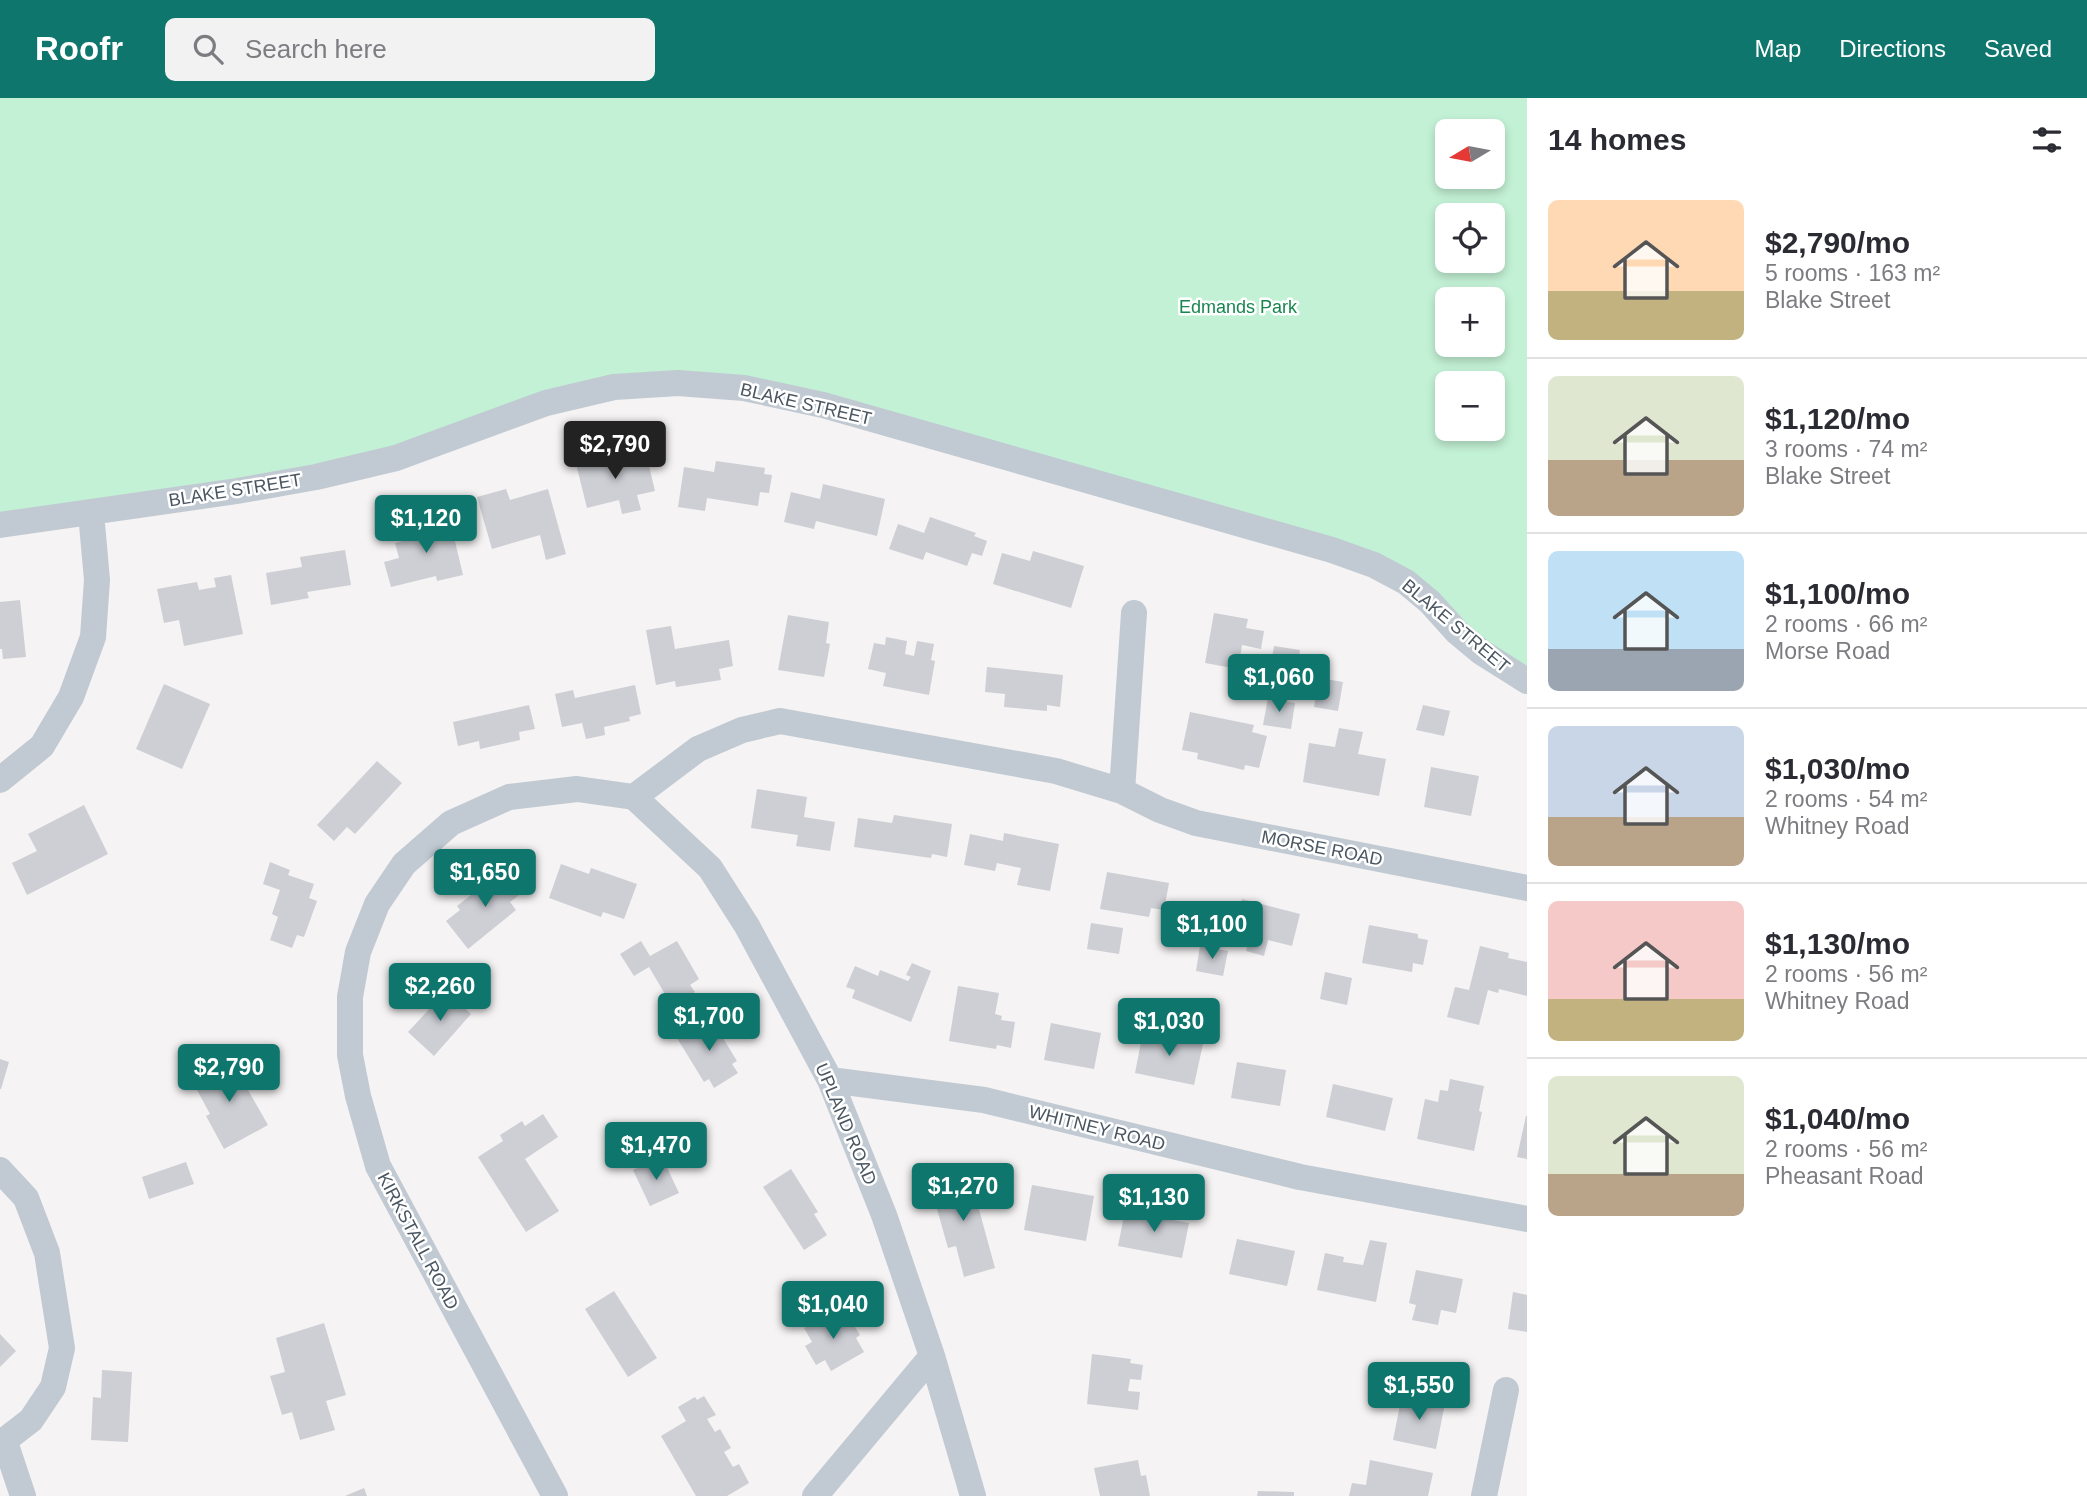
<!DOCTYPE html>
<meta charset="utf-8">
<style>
body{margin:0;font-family:Helvetica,sans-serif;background:#f2f2f3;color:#2b2b33;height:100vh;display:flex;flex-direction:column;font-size:26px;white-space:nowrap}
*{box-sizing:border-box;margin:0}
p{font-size:23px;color:#7c7c81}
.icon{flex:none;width:38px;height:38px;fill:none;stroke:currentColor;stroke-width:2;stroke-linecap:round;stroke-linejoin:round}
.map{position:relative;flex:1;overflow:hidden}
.details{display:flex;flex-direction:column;background:#fff;width:560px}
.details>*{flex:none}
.needle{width:46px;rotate:260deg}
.controls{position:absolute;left:1435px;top:21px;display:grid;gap:14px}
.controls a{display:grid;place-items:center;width:70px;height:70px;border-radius:10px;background:#fff;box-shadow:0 4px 10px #0003;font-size:35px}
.price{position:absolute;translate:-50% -60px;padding:0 16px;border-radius:7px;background:#0f766e;color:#fff;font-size:23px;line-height:46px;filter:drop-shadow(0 2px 4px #0008)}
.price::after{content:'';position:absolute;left:50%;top:42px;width:21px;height:16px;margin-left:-10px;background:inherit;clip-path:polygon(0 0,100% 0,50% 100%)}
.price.selected{background:#222;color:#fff}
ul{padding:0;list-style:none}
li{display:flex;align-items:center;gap:21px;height:175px;padding:0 21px}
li+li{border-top:2px solid #e1e1e2}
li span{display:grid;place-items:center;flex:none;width:196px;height:140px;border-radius:10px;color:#555}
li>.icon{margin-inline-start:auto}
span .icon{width:84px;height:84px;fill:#fffc;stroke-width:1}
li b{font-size:30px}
h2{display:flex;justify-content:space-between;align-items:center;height:84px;padding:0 21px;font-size:30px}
header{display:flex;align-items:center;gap:42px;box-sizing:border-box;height:98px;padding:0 35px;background:#0f766e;color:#fff}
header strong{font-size:33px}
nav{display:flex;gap:38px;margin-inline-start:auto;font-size:24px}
.search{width:490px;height:63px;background:#f2f2f3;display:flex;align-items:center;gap:18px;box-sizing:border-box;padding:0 24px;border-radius:10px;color:#7c7c81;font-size:26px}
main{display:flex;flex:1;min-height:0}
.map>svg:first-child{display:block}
</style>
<header>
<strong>Roofr</strong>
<div class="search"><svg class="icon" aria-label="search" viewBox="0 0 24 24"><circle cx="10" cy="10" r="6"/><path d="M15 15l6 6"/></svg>Search here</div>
<nav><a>Map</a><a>Directions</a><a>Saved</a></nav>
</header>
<main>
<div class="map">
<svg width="1527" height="1398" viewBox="0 0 1527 1398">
<rect width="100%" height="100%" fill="#f5f3f3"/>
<path fill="#c3f1d5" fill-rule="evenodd" d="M0 0H1527V583L1401 481 823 307 614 289 396 360 0 427ZM1447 33H1493V79H1447ZM1447 117H1493V163H1447ZM1447 201H1493V247H1447ZM1447 285H1493V331H1447Z"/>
<path fill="#cdcfd5" d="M604 355 606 365 646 355 655 393 637 397 641 412 622 416 619 402 587 410 575 362Z
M716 363 765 370 764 376 772 377 769 395 760 394 758 408 707 400 705 413 678 409 684 369 714 374Z
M823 386 885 401 877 438 816 423 814 431 784 424 791 394 820 401Z
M506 391 510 402 548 391 566 456 546 462 540 437 492 451 477 399Z
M449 418 463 477 437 483 436 478 391 489 384 464 399 460 395 445 425 437 422 424Z
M930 419 976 435 974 438 987 443 982 458 972 455 967 468 926 454 923 462 889 451 898 426 924 435Z
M345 452 351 487 307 494 309 500 271 507 266 475 302 469 300 459Z
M1033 453 1084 468 1071 510 993 486 1002 455 1030 463Z
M231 477 243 536 184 548 179 522 164 525 157 491 197 484 199 492 216 489 214 480Z
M20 502 26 559 3 561 2 551H0V504Z
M1214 515 1248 521 1246 530 1264 533 1261 551 1242 547 1238 571 1205 565Z
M788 517 829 524 826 545 830 546 824 579 778 572Z
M671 528 675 551 729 542 733 568 719 571 721 582 676 589 675 583 656 587 646 532Z
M886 539 907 543 905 556 914 558 917 543 934 546 931 562 935 563 929 597 883 588 886 575 868 571 874 545 885 547Z
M1274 548 1300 552 1294 588 1268 584Z
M987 569 1063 577 1060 609 1047 607V613L1004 609 1005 596 985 594Z
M1319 580 1343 584 1338 613 1314 609Z
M164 586 210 606 182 671 136 651Z
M635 587 641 616 629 619 630 623 604 629 605 637 586 641 582 625 562 629 555 596 573 592 575 600Z
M1268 600 1295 605 1291 631 1263 627Z
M529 607 535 631 519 634 520 642 480 651 479 643 458 648 453 624Z
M1423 607 1450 613 1444 638 1416 632Z
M1190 614 1254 627 1252 634 1267 638 1259 670 1245 667 1244 672 1197 661 1198 655 1182 652Z
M1339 630 1363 634 1358 656 1386 661 1379 698 1303 684 1309 645 1335 649Z
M377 663 402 685 355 736 347 729 334 743 317 727Z
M1431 669 1479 678 1471 718 1424 709Z
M757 691 807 699 804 719 835 724 830 753 796 748 798 737 751 730Z
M84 707 108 756 27 797 12 765 37 753 28 736Z
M894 717 952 726 947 759 932 756 931 760 854 749 858 720 892 725Z
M1004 735 1059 746 1050 793 1017 787 1021 770 997 765 995 773 964 767 970 736 1003 743Z
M270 764 290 772 288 777 314 786 309 800 317 803 304 839 297 837 292 850 270 842 278 819 272 816 280 792 263 786Z
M561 766 589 776 591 770 637 786 624 821 603 814 601 819 549 800Z
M505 770 524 793 510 804 516 812 468 851 446 823 460 812 457 808Z
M1107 774 1169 785 1164 812 1151 810 1149 819 1100 811Z
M1242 801 1300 816 1292 848 1268 842 1264 858 1246 853 1250 838 1234 834Z
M1091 825 1123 830 1119 856 1087 851Z
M1369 827 1418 836V840L1428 842 1423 867 1413 865 1412 874 1362 865Z
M641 843 650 858 677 843 699 881 690 887 695 894 672 908 649 869 634 878 620 856Z
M1200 848 1228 853 1223 878 1196 873Z
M1480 848 1509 855 1508 860 1527 864V898L1499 891 1498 895 1488 892 1479 927 1447 919 1455 889 1469 892Z
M912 865 931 873 911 924 852 900 855 892 846 889 855 868 878 878 880 872 908 883 911 879 906 877Z
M1325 874 1352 880 1347 907 1320 901Z
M958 888 999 895 995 916 1002 918 1001 922 1015 924 1011 950 997 947 996 951 949 943Z
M446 893 471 916 434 958 408 934Z
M710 919 737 963 732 966 738 975 714 990 709 981 704 984 677 940Z
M1051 925 1101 935 1094 971 1044 962Z
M1143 934 1203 946 1194 987 1135 975Z
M229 959 268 1027 224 1051 206 1018 210 1016 191 981Z
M0 961 9 964 1 991H0Z
M1237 964 1286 972 1280 1008 1231 1000Z
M1450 981 1484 988 1479 1013 1482 1014 1474 1053 1417 1041 1425 1001 1438 1004 1440 992 1448 993Z
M1333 986 1393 1000 1385 1033 1326 1019Z
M543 1016 558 1039 525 1061 559 1113 526 1134 478 1059 503 1043 500 1037 522 1023 525 1028Z
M1526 1018H1527V1061L1517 1059Z
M662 1059 679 1095 650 1108 633 1072Z
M186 1064 194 1086 149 1101 142 1079Z
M791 1071 818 1114 814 1116 827 1137 804 1152 763 1089Z
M969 1075 995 1170 964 1179 956 1148 948 1150 930 1086Z
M1032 1087 1094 1098 1086 1143 1024 1132Z
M1125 1113 1189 1125 1182 1160 1118 1148Z
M1237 1141 1295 1153 1287 1188 1229 1176Z
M1370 1142 1387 1145 1376 1204 1317 1192 1325 1155 1344 1159 1343 1164 1363 1167Z
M1416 1172 1463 1181 1456 1215 1441 1212 1438 1227 1412 1222 1416 1207 1409 1205Z
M614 1193 657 1260 628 1279 585 1211Z
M1513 1194 1527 1197V1234L1508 1231Z
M836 1211 843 1223 849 1219 860 1237 856 1240 864 1254 831 1273 825 1262 816 1267 805 1248 812 1244 804 1230Z
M324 1225 346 1297 326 1303 335 1332 300 1342 292 1314 282 1317 270 1278 285 1274 276 1240Z
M0 1236 16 1253 0 1269Z
M1092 1256 1131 1261 1130 1265 1143 1267 1141 1282 1130 1281 1128 1293 1140 1294 1138 1312 1087 1306Z
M102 1272 132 1274 128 1344 91 1342 93 1299 101 1300Z
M1402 1297 1445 1305 1436 1351 1393 1342Z
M704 1298 716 1317 707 1321 715 1334 720 1331 731 1350 724 1354 733 1369 739 1366 749 1385 727 1398H696L661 1338 686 1323 678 1309 695 1299 697 1302Z
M1138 1362 1141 1378 1146 1377 1150 1398H1100L1094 1370Z
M1370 1362 1433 1375 1428 1398H1349L1352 1385 1366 1387Z
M364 1390 367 1398H345Z
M1258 1393 1294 1394V1398H1257Z"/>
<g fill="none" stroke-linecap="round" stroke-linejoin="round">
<path stroke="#c1cad2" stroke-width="26" d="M0 427 237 393 316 379 396 360 546 305 614 289 678 285 744 290 823 307 1332 452 1374 467 1406 484 1430 504 1457 534 1481 554 1527 583
M0 682 42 648 71 599 93 539 97 482 91 415
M1122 693 1134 515
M634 699 710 770 747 828 830 982 884 1117 932 1258 973 1398
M830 982 984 1002 1300 1079 1527 1121
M0 1072 26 1100 47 1155 62 1250 53 1289 31 1322 0 1346
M5 1344 23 1398
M555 1398 378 1068 358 998 350 957V899L358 854 377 806 404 766 451 725 509 699 577 691 634 699 698 651 742 632 780 623 1056 673 1122 693 1160 712 1196 725 1527 790
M815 1398 932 1258
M1484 1398 1506 1292"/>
</g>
<g text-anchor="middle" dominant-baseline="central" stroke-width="5" stroke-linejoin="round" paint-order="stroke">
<g font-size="18" fill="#17864f" stroke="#fff">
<text x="1238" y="209">Edmands Park</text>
</g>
<g font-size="18" fill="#4a5661" stroke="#fff">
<text transform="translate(806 306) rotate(13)">BLAKE STREET</text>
<text transform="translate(235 392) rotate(-9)">BLAKE STREET</text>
<text transform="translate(1456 528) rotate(40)">BLAKE STREET</text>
<text transform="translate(1322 750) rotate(11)">MORSE ROAD</text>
<text transform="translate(846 1026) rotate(67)">UPLAND ROAD</text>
<text transform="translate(1097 1030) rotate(14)">WHITNEY ROAD</text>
<text transform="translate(418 1143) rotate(62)">KIRKSTALL ROAD</text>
</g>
</g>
</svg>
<div class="controls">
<a><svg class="needle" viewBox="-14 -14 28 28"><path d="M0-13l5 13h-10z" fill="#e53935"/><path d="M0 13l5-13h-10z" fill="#7c7c81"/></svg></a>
<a><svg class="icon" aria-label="locate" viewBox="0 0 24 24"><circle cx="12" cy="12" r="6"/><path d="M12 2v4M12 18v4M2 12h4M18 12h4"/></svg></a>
<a>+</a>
<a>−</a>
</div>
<b class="price selected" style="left:615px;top:383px">$2,790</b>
<b class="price" style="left:426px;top:457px">$1,120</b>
<b class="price" style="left:1279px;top:616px">$1,060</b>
<b class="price" style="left:485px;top:811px">$1,650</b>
<b class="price" style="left:1212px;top:863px">$1,100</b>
<b class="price" style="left:440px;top:925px">$2,260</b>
<b class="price" style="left:709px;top:955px">$1,700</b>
<b class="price" style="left:1169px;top:960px">$1,030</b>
<b class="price" style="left:229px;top:1006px">$2,790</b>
<b class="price" style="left:656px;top:1084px">$1,470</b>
<b class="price" style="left:963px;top:1125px">$1,270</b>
<b class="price" style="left:1154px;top:1136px">$1,130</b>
<b class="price" style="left:833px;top:1243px">$1,040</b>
<b class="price" style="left:1419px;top:1324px">$1,550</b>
</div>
<section class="details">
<h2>14 homes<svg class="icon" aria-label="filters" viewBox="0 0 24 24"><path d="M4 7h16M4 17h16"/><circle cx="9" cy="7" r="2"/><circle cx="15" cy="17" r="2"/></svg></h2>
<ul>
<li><span style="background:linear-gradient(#ffd9b3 65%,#c2b280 0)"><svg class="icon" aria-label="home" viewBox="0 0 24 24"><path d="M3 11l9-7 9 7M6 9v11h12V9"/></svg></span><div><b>$2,790/mo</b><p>5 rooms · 163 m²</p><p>Blake Street</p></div></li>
<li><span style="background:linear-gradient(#dfe7d0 60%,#b9a48a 0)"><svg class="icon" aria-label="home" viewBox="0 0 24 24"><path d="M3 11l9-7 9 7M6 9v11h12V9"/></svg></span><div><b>$1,120/mo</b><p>3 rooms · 74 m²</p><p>Blake Street</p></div></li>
<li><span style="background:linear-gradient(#bfe0f5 70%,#9aa5b1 0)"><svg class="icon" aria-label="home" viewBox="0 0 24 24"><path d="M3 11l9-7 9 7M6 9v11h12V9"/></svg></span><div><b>$1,100/mo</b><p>2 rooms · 66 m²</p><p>Morse Road</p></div></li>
<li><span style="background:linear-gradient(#c9d6e8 65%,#b9a48a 0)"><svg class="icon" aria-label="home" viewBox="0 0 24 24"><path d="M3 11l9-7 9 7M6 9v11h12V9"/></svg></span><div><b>$1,030/mo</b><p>2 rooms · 54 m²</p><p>Whitney Road</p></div></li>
<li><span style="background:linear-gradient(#f6c9c9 70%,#c2b280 0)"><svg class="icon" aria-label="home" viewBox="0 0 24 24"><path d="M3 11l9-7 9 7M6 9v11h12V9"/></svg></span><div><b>$1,130/mo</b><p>2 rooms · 56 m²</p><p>Whitney Road</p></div></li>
<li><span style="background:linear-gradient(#dfe7d0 70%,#b9a48a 0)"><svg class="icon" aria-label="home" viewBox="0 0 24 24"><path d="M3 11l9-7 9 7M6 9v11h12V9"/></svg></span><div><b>$1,040/mo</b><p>2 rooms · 56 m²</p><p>Pheasant Road</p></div></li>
</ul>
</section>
</main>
